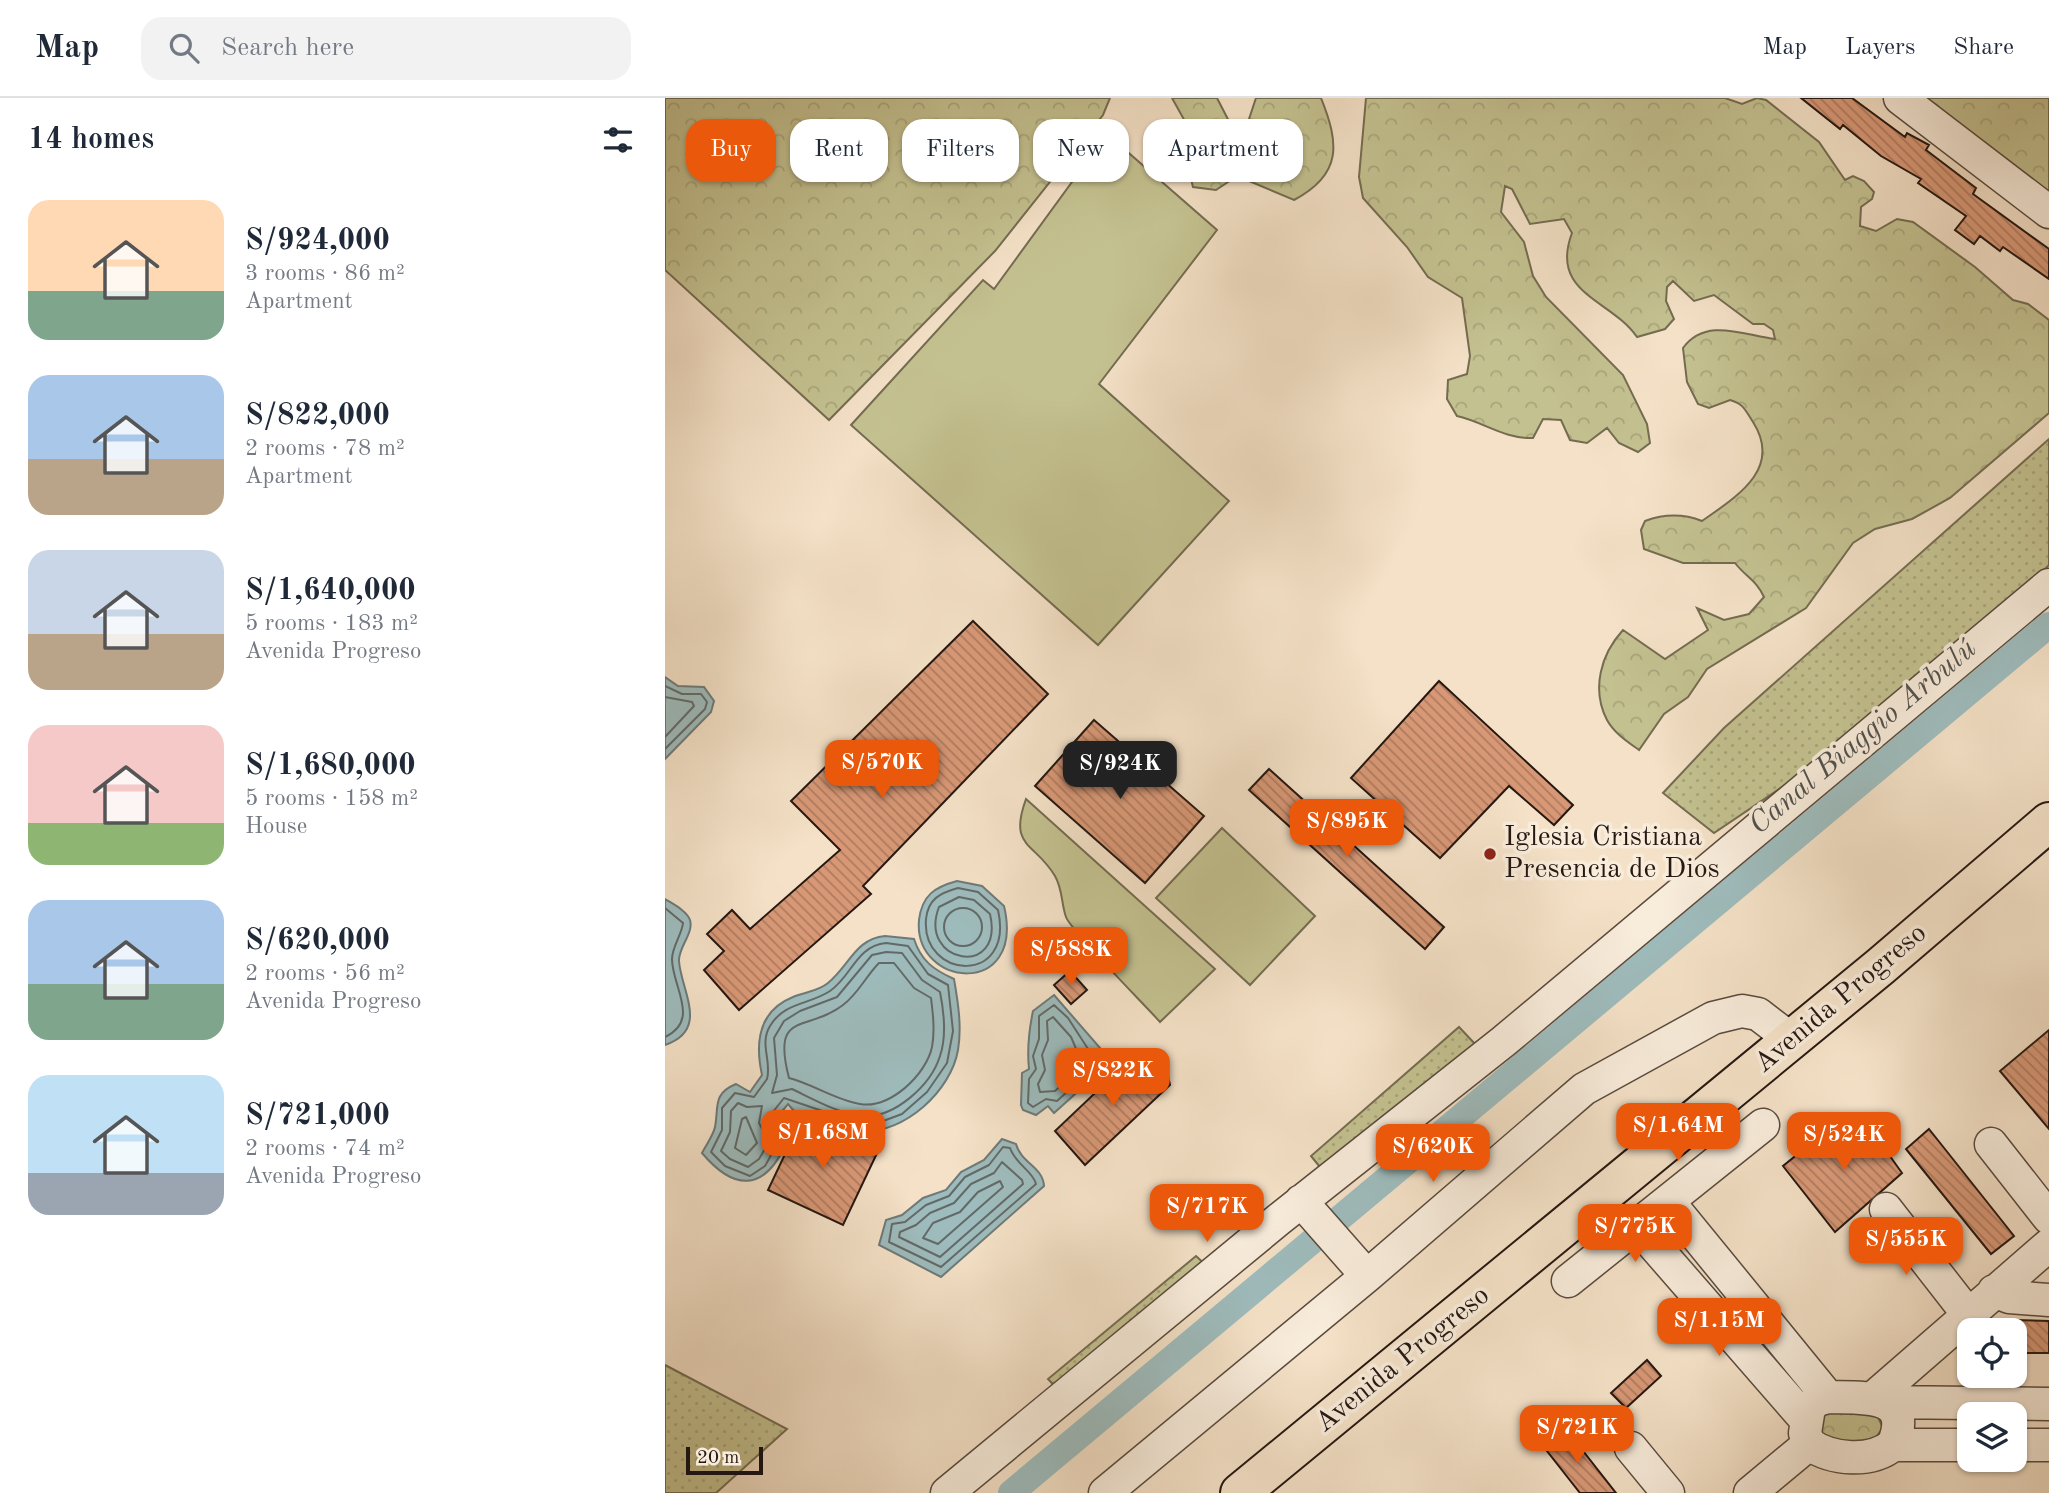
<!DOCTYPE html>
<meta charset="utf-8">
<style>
body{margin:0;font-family:"Old Standard TT",serif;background:#f2f2f3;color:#1f2937;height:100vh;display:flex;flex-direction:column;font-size:26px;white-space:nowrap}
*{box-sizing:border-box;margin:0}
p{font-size:23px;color:#747a83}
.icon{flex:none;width:38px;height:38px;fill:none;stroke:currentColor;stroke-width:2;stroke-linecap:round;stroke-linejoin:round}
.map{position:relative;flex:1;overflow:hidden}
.drawer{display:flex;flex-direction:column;background:#fff;width:665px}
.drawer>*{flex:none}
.hud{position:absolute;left:21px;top:21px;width:665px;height:63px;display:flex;gap:14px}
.buttons{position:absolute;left:1292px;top:1220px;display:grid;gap:14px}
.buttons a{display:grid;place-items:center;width:70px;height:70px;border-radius:14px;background:#fff;box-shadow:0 2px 5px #0004;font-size:35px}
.scale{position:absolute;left:21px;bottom:18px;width:77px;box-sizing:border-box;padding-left:7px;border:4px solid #251712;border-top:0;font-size:19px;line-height:24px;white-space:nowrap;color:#251712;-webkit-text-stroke:5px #f8ecdb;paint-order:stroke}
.price{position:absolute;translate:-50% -60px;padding:0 16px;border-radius:14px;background:#ea580c;color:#fff;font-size:23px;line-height:46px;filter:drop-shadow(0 2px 4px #0008)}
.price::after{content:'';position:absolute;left:50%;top:42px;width:21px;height:16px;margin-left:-10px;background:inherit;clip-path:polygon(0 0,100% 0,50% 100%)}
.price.active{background:#222;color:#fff}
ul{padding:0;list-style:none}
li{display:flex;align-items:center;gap:21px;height:175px;padding:0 28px}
li span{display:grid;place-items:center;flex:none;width:196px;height:140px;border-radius:21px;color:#555}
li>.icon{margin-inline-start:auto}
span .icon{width:84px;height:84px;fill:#fffc;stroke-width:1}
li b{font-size:30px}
h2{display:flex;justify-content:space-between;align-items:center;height:84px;padding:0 28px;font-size:30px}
.tag{padding:0 24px;border-radius:21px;background:#fff;box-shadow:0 2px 5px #0004;font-size:24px;line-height:63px}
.tag.active{background:#ea580c;color:#fff}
header{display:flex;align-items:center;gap:42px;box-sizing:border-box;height:98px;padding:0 35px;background:#fff;border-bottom:2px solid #e0e1e3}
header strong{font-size:33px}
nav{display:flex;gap:38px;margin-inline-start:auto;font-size:24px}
.search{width:490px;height:63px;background:#f2f2f3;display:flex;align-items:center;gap:18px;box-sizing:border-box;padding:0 24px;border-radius:21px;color:#747a83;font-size:26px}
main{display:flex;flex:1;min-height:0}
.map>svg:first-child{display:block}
</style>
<header>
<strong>Map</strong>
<div class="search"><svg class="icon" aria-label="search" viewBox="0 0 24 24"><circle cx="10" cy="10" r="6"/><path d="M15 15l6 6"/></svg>Search here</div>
<nav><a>Map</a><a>Layers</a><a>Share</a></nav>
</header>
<main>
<section class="drawer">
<h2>14 homes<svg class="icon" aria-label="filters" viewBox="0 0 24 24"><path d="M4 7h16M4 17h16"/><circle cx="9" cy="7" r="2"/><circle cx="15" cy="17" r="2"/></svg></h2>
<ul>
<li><span style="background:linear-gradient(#ffd9b3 65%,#7fa58c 0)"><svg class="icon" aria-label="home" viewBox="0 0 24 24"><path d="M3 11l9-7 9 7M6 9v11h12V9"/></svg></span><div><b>S/924,000</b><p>3 rooms · 86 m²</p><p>Apartment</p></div></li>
<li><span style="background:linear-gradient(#a9c7e8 60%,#b9a48a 0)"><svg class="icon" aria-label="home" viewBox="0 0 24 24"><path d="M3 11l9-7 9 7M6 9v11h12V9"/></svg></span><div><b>S/822,000</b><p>2 rooms · 78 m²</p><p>Apartment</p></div></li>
<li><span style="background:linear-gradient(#c9d6e8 60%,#b9a48a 0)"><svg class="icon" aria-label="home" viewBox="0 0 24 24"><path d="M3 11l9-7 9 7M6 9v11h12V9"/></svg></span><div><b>S/1,640,000</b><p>5 rooms · 183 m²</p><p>Avenida Progreso</p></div></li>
<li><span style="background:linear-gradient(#f6c9c9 70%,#8fb573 0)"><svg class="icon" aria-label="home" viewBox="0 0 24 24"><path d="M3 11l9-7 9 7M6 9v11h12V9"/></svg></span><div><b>S/1,680,000</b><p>5 rooms · 158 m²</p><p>House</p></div></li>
<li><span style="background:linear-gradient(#a9c7e8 60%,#7fa58c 0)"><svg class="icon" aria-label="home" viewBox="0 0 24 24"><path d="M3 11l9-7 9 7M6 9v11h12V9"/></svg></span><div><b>S/620,000</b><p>2 rooms · 56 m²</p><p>Avenida Progreso</p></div></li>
<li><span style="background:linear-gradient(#bfe0f5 70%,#9aa5b1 0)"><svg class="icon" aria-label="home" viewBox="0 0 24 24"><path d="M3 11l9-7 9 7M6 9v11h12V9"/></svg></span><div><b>S/721,000</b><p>2 rooms · 74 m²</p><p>Avenida Progreso</p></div></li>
</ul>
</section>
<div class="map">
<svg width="1384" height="1395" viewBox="0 0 1384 1395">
<defs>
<pattern id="grass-dots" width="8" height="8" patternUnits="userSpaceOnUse" patternTransform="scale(1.75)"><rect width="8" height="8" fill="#c4c190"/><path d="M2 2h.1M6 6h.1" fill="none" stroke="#a8a57b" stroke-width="1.8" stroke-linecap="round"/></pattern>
<pattern id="forest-crowns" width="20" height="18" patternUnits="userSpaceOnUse" patternTransform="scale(1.75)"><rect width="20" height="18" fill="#c4c190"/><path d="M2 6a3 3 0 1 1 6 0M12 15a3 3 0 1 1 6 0" fill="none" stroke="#a8a57b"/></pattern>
<pattern id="building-back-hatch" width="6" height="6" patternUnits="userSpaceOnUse" patternTransform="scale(1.75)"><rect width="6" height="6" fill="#d89876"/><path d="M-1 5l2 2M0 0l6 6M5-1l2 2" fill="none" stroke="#af7b5f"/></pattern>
</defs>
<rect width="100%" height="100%" fill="#f4e1c7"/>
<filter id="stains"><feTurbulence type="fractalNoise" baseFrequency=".00286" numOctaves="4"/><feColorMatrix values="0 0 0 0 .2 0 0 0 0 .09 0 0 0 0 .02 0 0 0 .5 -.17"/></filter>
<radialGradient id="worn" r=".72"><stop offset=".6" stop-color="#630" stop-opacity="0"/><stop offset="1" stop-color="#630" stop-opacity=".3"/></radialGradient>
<path fill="url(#grass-dots)" stroke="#746c51" stroke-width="2" d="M1384 341V467L1353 499 1129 681 1049 735 998 695 1059 630Z
M794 929 811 947 659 1074 646 1058Z
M531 1158 544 1170 394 1293 383 1281Z
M0 1267 122 1331 51 1395H0Z"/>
<path fill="url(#forest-crowns)" stroke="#746c51" stroke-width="2" d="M0 0H445L438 17 330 153 164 322 0 172Z
M552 0 568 31 582 27 591 0H656C674 45 678 76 629 102L577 80H569L551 92 528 89 525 77 530 65 545 57 522 27 507 0Z
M701 0H1060L1077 6 1092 0 1101 2 1154 44 1180 82 1188 78 1199 83 1209 94 1207 101 1196 109 1195 128 1211 133 1232 121 1248 124 1310 169 1348 202 1363 206 1384 222V315L1285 400 1247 421 1210 431 1188 445 1141 510 1042 571 1023 599 999 616 974 652C963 644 949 635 942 622 926 591 936 556 958 532L1000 561 1043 532 1032 510 1059 522 1084 516 1099 499C1092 483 1081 479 1070 465H1018L979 451 976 432 980 423C999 416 1019 416 1037 423 1071 399 1118 371 1088 324 1080 312 1079 306 1065 302L1044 310 1033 306 1022 284 1018 250C1041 219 1078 237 1110 241L1108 232 1099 226H1088L1049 197 1029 203 1008 183 1002 189 1001 203 1009 221 1000 231 972 239C946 201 884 196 907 135L899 121 865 126 847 91 840 88 836 114 859 144 868 178 881 199 958 277 982 326 985 345 973 354 954 345 942 330 922 345 905 342 896 322 878 321 868 340C839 341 819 324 792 318L782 301 783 282 802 276 805 258 797 200 763 179 742 149 698 100 694 79Z
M1253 0H1384V100Z
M1209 1310 1218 1330 1207 1344 1178 1346 1154 1341 1155 1312Z"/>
<path fill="#c4c190" stroke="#746c51" stroke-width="2" d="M442 36 552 132 434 286 564 403 433 547 186 327 318 182 329 191Z
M361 701 550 871 495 924C480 907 406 833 401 819 396 805 398 792 390 778 370 744 343 750 361 701Z
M557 730 650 818 585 887 491 800Z"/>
<path fill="#9ebcbd" stroke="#6e7a79" stroke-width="2" d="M0 579 13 588 39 589 49 603 46 614 0 661Z
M292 783 317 788 339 808C361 901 248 890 254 822 257 797 270 789 292 783Z
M0 801C8 806 22 813 25 822 29 835 13 850 14 863 16 893 45 932 0 947Z
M220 838 249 841C256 863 269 872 289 881 293 904 297 929 293 952 286 993 239 1036 197 1033 173 1032 153 1016 129 1013L123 1006 109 1023 115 1028 121 1046C99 1094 69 1093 37 1055 41 1047 48 1038 50 1029 54 1009 47 996 71 986L85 994 97 977C90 945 93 913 128 899 140 894 154 893 163 885 185 867 190 841 220 838Z
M389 897 435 950 430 962 421 968 420 973 428 980 389 1015 383 1008 371 1017 358 1012 356 1007 357 975 364 971C362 952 364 932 368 913Z
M337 1041 351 1046C356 1065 378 1069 379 1088L276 1179 214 1147 221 1122 237 1117 258 1100 281 1092 296 1074 319 1062Z"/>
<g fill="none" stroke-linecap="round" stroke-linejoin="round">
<path stroke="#626a68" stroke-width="2" d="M0 588 17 596H36L42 604 40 611 0 651
M0 599 27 604 29 608 0 639
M293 790 313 794 333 812C350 888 256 882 261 821 263 801 275 795 293 790Z
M294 799 309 802 325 816C340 881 252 866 274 809Z
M279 829a19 19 0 1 1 38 0a19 19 0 1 1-38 0Z
M0 810 18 825C17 836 7 849 7 861 7 889 36 922 0 939
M221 845 243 848 263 876 283 887 288 933 282 965 262 994 237 1016 210 1026H196L119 1000 103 1020 113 1045 100 1068 85 1078 60 1068 46 1054 57 1032V1010L70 995 89 999 102 981C107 963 94 946 105 928 119 904 144 907 165 893 187 878 191 848 221 845Z
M221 854 237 855 257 882 275 894C279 914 282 938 275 958 266 987 230 1020 198 1018 174 1016 148 1001 127 991L107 995 112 977 109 940 119 923 135 913 172 899 207 857Z
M214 865H229L249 890 266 900C268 916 270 933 267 949 261 977 225 1011 195 1006 170 1002 148 986 124 980 106 911 142 935 178 907 193 896 201 878 214 865Z
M389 907 403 920 425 954 414 966 415 982 392 1003 381 1001 368 1009 363 1005 364 981 371 971 368 958 374 941V918Z
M388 919 406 939 412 953 406 963 404 980 390 993 375 994 373 986 380 972 377 957 383 942 382 923Z
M73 1005 82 1009 97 1008 94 1025 104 1044 94 1061 83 1069 65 1061 56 1053 65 1034 66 1013Z
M81 1019 92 1045 81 1057 70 1050 77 1021Z
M338 1049 345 1050C351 1067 368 1073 371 1086L276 1169 224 1144 227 1126 240 1124 261 1107 284 1098 300 1079 324 1067Z
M337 1064 357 1082 358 1086 275 1159 234 1139 235 1134 251 1127 265 1115 289 1105 306 1086 329 1075Z
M335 1083 338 1089 273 1146 258 1140 268 1125 295 1114 313 1094Z"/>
<path stroke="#9ebcbd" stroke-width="26" d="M346 1395 1384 527"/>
</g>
<path fill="url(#building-back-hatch)" stroke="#251712" stroke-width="2" d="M1136 0H1187L1240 39 1242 35 1264 47 1261 52 1311 90 1308 96 1384 151V181L1338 149 1335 153 1315 138 1309 146 1290 132 1301 118 1253 85 1256 81 1216 58 1178 27 1175 31Z
M308 523 383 596 198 788 206 796 74 912 39 872 59 853 42 836 67 812 85 831 175 752 126 703Z
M774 583 908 707 889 727 844 688 775 760 686 680Z
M429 622 539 718 480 785 370 688Z
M604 671 779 829 760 851 584 692Z
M405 873 422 892 406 906 389 887Z
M1384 932V1031L1335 973Z
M470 957 487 970 501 968 505 987 420 1067 390 1033Z
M139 1016 214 1051 178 1127 103 1092Z
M1195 1016 1237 1075 1170 1134 1118 1068 1154 1039 1158 1045Z
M1264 1031 1349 1138 1326 1156 1241 1051Z
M1349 1222 1384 1223V1255H1349Z
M982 1262 996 1278 961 1310 946 1295Z
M900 1330 951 1395H915L878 1348Z"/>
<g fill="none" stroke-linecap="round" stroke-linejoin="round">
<defs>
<path id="street" d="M1235 0 1384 114
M1326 1046 1384 1120
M636 1103 702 1178
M1003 1103 1163 1299
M1221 1111 1302 1215
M973 1129 1141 1322
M903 1183 1098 1027
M1329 1193 1344 1199 1384 1202
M1163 1299C1197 1300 1250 1294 1228 1347 1206 1365 1167 1362 1144 1346L1140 1335 1144 1310 1152 1302Z
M1208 1300 1384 1147
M1222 1304 1384 1306
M1228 1347H1304
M1349 1347H1384
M966 1350 1003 1395
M282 1395 613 1122 839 943 1384 487
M440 1395 702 1178 919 991 1048 920 1077 913 1093 916 1127 942
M1085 1395 1144 1346"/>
<path id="primary" d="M575 1395 1216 868 1384 724"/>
</defs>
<use href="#street" stroke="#594a3f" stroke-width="35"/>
<use href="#primary" stroke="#251712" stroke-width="42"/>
<use href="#street" stroke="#f8ecdb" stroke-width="32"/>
<use href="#primary" stroke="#f4e1c7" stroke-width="38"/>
</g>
<circle fill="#8f2418" stroke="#f8ecdb" stroke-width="2.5" cx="825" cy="756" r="7"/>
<g text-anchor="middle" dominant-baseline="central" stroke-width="7" stroke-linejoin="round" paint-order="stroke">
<g font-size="28" fill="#251712" stroke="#f8ecdb" text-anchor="start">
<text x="839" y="740">Iglesia Cristiana<tspan x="839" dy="32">Presencia de Dios</tspan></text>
</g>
<g font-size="28" fill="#251712" stroke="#f8ecdb">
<text transform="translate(1176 901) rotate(-40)">Avenida Progreso</text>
<text transform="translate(738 1262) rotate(-39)">Avenida Progreso</text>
</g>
<g font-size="30" font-style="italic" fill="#4f514e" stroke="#f8ecdb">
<text transform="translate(1198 639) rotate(-40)">Canal Biaggio Arbulú</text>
</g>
</g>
<rect width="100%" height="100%" filter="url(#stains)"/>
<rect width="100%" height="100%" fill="url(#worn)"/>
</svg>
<div class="buttons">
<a><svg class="icon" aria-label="locate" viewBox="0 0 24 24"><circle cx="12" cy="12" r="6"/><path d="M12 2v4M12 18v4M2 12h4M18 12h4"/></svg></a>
<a><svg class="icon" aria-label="layers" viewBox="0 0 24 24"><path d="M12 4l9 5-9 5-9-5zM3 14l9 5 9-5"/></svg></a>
</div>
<div class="scale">20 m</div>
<b class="price" style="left:217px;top:702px">S/570K</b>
<b class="price active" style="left:455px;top:703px">S/924K</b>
<b class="price" style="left:682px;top:761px">S/895K</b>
<b class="price" style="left:406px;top:889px">S/588K</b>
<b class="price" style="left:448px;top:1010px">S/822K</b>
<b class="price" style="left:1013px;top:1065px">S/1.64M</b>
<b class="price" style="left:158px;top:1072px">S/1.68M</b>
<b class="price" style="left:1179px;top:1074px">S/524K</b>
<b class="price" style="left:768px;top:1086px">S/620K</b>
<b class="price" style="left:542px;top:1146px">S/717K</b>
<b class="price" style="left:970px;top:1166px">S/775K</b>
<b class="price" style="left:1241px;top:1179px">S/555K</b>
<b class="price" style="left:1054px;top:1260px">S/1.15M</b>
<b class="price" style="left:912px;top:1367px">S/721K</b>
<div class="hud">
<a class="tag active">Buy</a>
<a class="tag">Rent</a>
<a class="tag">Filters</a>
<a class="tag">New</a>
<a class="tag">Apartment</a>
</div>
</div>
</main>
